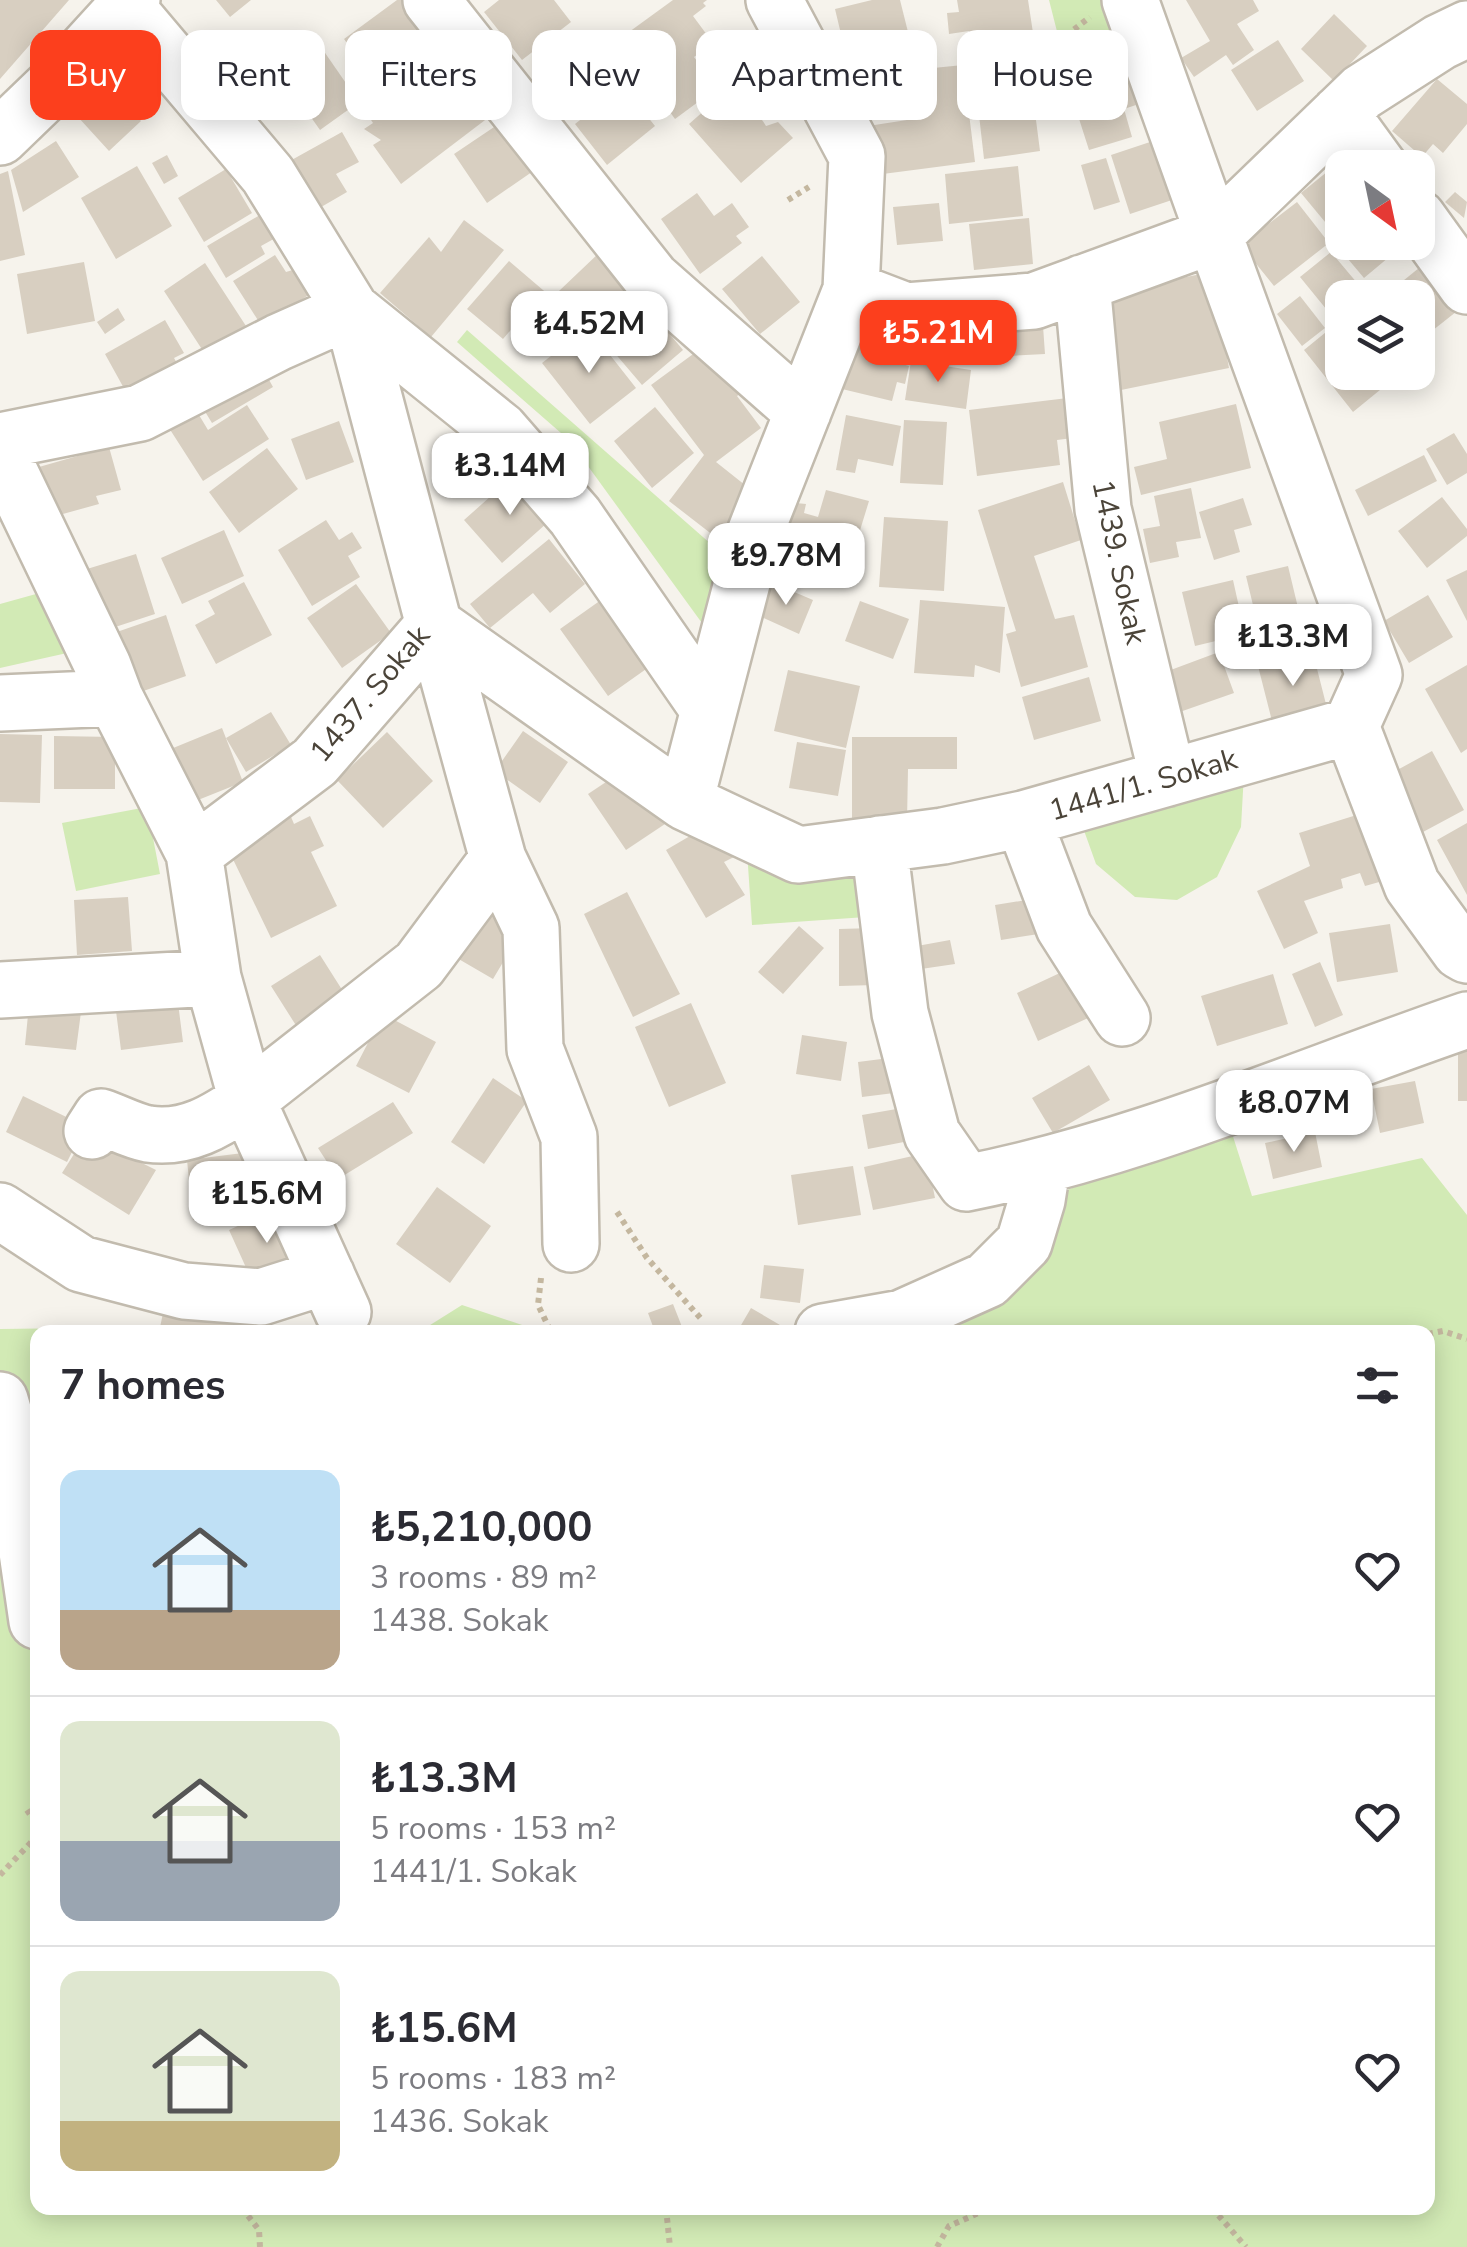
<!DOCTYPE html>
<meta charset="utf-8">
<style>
body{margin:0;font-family:"Nunito Sans",sans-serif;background:#f2f2f3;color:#2b2b33;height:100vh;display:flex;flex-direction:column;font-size:38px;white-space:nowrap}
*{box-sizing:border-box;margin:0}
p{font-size:32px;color:#7c7c81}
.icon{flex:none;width:55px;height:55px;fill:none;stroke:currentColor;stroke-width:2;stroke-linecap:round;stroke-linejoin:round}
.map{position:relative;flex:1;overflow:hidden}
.sheet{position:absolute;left:30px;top:1325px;width:1405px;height:890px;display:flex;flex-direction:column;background:#fff;border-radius:20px;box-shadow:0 5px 25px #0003}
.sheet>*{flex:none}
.guide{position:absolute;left:30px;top:30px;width:1408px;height:90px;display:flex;gap:20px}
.needle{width:65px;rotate:147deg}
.tools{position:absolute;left:1325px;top:150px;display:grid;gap:20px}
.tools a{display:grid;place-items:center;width:110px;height:110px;border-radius:20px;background:#fff;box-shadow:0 5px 25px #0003;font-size:50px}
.price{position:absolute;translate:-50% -85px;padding:0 22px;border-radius:20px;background:#fff;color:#222;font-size:32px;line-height:65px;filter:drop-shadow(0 2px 5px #0008)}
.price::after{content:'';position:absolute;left:50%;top:60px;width:30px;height:22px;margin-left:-15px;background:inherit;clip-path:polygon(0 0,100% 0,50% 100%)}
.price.selected{background:#fc3f1d;color:#fff}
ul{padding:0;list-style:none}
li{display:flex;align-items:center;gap:30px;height:250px;padding:0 30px}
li+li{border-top:2px solid #e1e1e2}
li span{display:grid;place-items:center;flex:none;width:280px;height:200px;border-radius:20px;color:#555}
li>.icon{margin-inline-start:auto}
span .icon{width:120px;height:120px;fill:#fffc;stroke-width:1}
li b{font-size:42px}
h2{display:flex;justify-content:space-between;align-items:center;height:120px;padding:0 30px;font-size:42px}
.chip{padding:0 35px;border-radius:20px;background:#fff;box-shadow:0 5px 25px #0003;font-size:35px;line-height:90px}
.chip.selected{background:#fc3f1d;color:#fff}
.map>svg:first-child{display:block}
</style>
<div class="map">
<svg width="1467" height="2247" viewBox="0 0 1467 2247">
<rect width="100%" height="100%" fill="#f6f3ec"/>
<path fill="#d2eab5" d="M1049 0H1117L1128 42 1064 59Z
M467 330 736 566 715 641 569 440 457 342Z
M54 589 85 649 0 668V604Z
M1244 773 1241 827 1217 877 1177 900 1135 897 1096 864 1082 825Z
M147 807 160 874 76 891 62 823Z
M747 851 863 871 866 917 752 925Z
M1229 1124 1252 1196 1422 1158 1467 1215V2247H0V1329L317 1325 347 1332H38V2208H1428V1332H953L1050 1241 1060 1193Z
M462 1305 543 1332H419Z"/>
<path fill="#d8cfc1" d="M0 0H69L0 79Z
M216 0H251L230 17Z
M397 0H406L431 35 372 78 344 39Z
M499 0H554L571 22 522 60 484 12Z
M673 0H707L703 3 706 6 693 16 713 43 694 57 717 88 675 119 618 40Z
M872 0H900L916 64 852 80 835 9Z
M957 0H1028L1035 46 972 56 969 31 949 34 947 13 959 12Z
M1186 0H1253L1259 11 1237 24 1254 50 1233 65 1226 55 1194 77 1181 58 1210 41Z
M1334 14 1367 46 1334 81 1301 49Z
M589 33 624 74 571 119 536 78Z
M312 34 359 102 320 130 272 62Z
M1278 40 1304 81 1257 111 1231 70Z
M446 47 493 114 401 184 373 145 381 140 364 129 373 123 362 106Z
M1141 52 1151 84 1132 90 1136 105 1124 109 1132 137 1089 150 1065 75Z
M963 65 975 162 875 175 868 126 907 120 905 105 897 106 894 72Z
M1029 66 1040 151 984 159 974 71Z
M1437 79 1467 104V124L1443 153 1433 144 1422 157 1392 131Z
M623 86 655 126 607 165 575 124Z
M110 88 141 121 109 151 78 117Z
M722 95 734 109 751 103 766 126 778 122 793 138 741 183 689 124Z
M509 117 542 165 487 203 454 154Z
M342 132 359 162 336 174 347 192 316 210 288 162Z
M1171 135 1190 194 1130 214 1111 155Z
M56 141 79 177 23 212 11 170Z
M167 155 178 176 164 184 152 163Z
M1106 158 1120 202 1094 210 1081 165Z
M1344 158 1352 168H1342V228L1335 234 1301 193Z
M137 166 172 226 116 259 81 198Z
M1018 166 1023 216 949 224 945 174Z
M226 169 252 213 204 242 178 198Z
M8 171 25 255 0 261V174Z
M1455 192 1467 202 1464 218 1445 202Z
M697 193 714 216 732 203 749 227 736 236 742 243 700 274 661 219Z
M1297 202 1329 243 1274 286 1241 245Z
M939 203 943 241 897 245 893 207Z
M265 212 279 236 261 246 265 254 226 278 207 246Z
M1029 218 1033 264 974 270 969 224Z
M464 220 504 250 431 337 380 293 429 237 441 252Z
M1341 242H1407L1364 278 1337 246Z
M600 252 635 288 594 327 559 291Z
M1331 252 1363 290 1353 298H1342V306L1331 315 1300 277Z
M275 255 286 272 296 269 312 293 261 325 233 281Z
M762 256 800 302 760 334 722 289Z
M1430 259 1466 304 1418 342V298H1382Z
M509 261 557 302 540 321 527 311 503 339 467 309Z
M84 262 95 321 27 334 17 274Z
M205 263 246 326 205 354 164 291Z
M1211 272 1229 368 1121 390 1102 294Z
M1300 296 1325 328 1302 346 1277 314Z
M118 308 125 320 105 334 97 322Z
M648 308 683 350 642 385 607 344Z
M1342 319V372H1402L1353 412 1304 350Z
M165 320 184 353 174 358 182 372 131 401 105 354Z
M858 326 908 339 902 364 909 366 905 384 897 382 892 401 842 389Z
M1043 326 1045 354 990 357 989 328Z
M588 327 636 388 590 424 542 363Z
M700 349 726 383 744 369 755 383 737 396 761 428 716 462 755 493 718 539 669 501 704 455 651 385Z
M911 361 971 370 966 409 905 400Z
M263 369 273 387 212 423 201 405Z
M1076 397 1081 437 1057 440 1060 465 977 476 969 410Z
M1236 404 1251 468 1141 495 1134 467 1167 459 1159 422Z
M247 405 269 439 203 481 169 428 196 410 208 430Z
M655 407 694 453 652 488 614 441Z
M846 415 901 426 893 466 858 459 855 473 836 470Z
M904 420 947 422 943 485 900 483Z
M339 421 354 462 306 480 291 439Z
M470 425 505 456 489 473 475 460 463 474 443 456Z
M1454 433 1467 454V473L1447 485 1426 449Z
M109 447 121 490 96 496 99 504 52 517 39 467Z
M267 448 298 489 239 533 209 492Z
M1424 455 1437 481 1368 516 1355 490Z
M518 472 556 515 502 563 464 520Z
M1063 482 1081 540 1034 556 1055 619 1074 615 1088 667 1021 687 1006 634 1016 631 978 510Z
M1191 488 1201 538 1176 542 1179 557 1150 563 1143 529 1160 526 1154 496Z
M826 490 869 501 846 576 793 561 800 543 781 540 786 502 806 504 804 513 818 517Z
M1442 497 1467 529V536L1427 568 1398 531Z
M1243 498 1252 525 1234 530 1240 552 1214 560 1199 512Z
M884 517 948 521 944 591 879 587Z
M326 520 339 540 352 532 362 548 348 556 360 577 312 606 278 550Z
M224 530 244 576 182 604 161 558Z
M549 539 585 584 550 613 533 593 490 628 470 604Z
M136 554 155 614 106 630 87 569Z
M1288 566 1300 616 1258 626 1246 576Z
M1467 570V621L1446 580Z
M1233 580 1245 634 1195 646 1182 592Z
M244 582 272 635 216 664 195 625 215 614 208 601Z
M773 583 813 600 799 634 759 616Z
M356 584 391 633 342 668 307 618Z
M1428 595 1453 637 1409 663 1384 621Z
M601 600 649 667 608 696 560 629Z
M920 600 1005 607 1000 673 975 665 974 677 914 673Z
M860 601 909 619 893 659 845 641Z
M166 615 186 676 132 695 111 634Z
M1219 652 1234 693 1174 714 1160 674Z
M1313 653 1328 712 1273 725 1258 666Z
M1467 665V749L1461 753 1425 689Z
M788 670 860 686 846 748 774 731Z
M1089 677 1101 721 1034 740 1022 697Z
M271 712 291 745 246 772 226 738Z
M222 728 243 782 183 806 161 753Z
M523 731 568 762 540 803 495 771Z
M387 732 433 781 383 828 337 780Z
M0 734 42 735 40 803 0 802Z
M54 736 115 737V789H54Z
M852 737H957V769H908L907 821H852Z
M797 742 846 750 838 796 789 788Z
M1432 751 1464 810 1423 832 1390 774Z
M627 768 665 824 626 850 588 794Z
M289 812 294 824 310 816 324 846 311 852 337 906 271 938 230 853 268 835 262 824Z
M1363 813 1397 877 1365 886 1360 873 1341 879 1343 888 1304 901 1318 933 1284 949 1257 891 1310 866 1299 833Z
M714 822 734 857 724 862 745 895 706 918 666 850Z
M1467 823V895L1437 840Z
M627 892 680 994 633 1017 584 914Z
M128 897 132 951 77 955 74 900Z
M1039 898 1045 933 1001 940 995 905Z
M480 901 524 927 493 979 450 954Z
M1390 924 1398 972 1337 982 1329 933Z
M799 926 824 948 783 994 758 972Z
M874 928 875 985 839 986V929Z
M950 940 955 964 921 969 917 946Z
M320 955 346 996 297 1027 271 986Z
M1320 962 1343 1015 1315 1027 1292 974Z
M1077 965 1099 1013 1038 1041 1017 993Z
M1273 974 1288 1024 1217 1046 1201 996Z
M178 1003 183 1042 121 1050 116 1011Z
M691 1003 726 1083 669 1107 635 1027Z
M29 1005 81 1012 76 1050 25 1045Z
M383 1014 436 1042 409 1093 356 1066Z
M802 1035 847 1042 841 1081 796 1074Z
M1458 1044H1467V1101H1458Z
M897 1057 902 1092 862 1097 858 1062Z
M1089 1065 1110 1100 1053 1133 1032 1098Z
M493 1078 527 1101 484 1164 451 1142Z
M1415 1081 1424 1123 1380 1133 1371 1089Z
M23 1096 85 1126 67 1162 6 1132Z
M393 1102 413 1133 338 1179 318 1148Z
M908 1107 914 1140 868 1149 862 1115Z
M1315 1132 1322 1167 1273 1179 1265 1143Z
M86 1135 156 1170 129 1215 62 1173Z
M243 1153 250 1214 193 1220 187 1160Z
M926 1153 935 1198 873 1210 864 1167Z
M853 1166 861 1215 798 1225 791 1175Z
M437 1187 491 1226 450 1283 396 1244Z
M273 1210 311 1256 253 1283 229 1230Z
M764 1265 804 1269 800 1303 760 1298Z
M166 1299 235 1314 231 1332H159Z
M673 1304 684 1332H655L648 1313Z
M751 1308 792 1332H737Z"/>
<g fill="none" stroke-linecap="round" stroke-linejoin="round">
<defs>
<path id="minor" d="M431 0 652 279 803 412
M774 0 857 156 851 290 906 311 1034 301 1214 235 1130 0
M1340 113 1380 168
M0 137 57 82 132 0
M1418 218 1467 286
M1082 283 1103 509 1168 778
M351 310 500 430 575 516 709 710
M0 441 140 413 279 342 351 310 268 175 126 7
M0 452 103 666 115 698 194 853 213 978 0 990
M434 625 685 802 755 533 851 290
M0 703 115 698
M1351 726 1374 675 1214 235 1362 92 1440 42 1467 29
M685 802 798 855 943 836 1023 819 1351 726 1412 885 1460 951 1467 955
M1023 819 1064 927 1122 1018
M879 844 900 1013 932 1134 966 1183C1139 1149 1301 1077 1467 1020
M194 853 315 762 434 625 351 310
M498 859 531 928 535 1049 569 1137 571 1244
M213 978 247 1100 419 965 498 859 434 625
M92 1131 101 1117C116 1122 132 1131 148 1134 186 1140 217 1121 247 1100L343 1312
M0 1211 81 1264 184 1291 261 1297 327 1276
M823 1332 902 1318 987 1280 1024 1243 1037 1200 1042 1168
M0 1400 10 1434 37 1621"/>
</defs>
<use href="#minor" stroke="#c2bbae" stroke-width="60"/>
<path stroke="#c4b79f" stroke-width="6" stroke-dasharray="5 5" stroke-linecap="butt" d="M1059 66 1072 31 1090 17
M788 200 809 187
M617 1212 647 1258 703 1321
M541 1278 538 1305 551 1332
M1428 1334 1443 1331 1467 1339
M27 1810 38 1827
M0 1875 38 1835
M242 2208 259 2230 260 2247
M666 2208 670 2247
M1212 2208 1246 2247
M937 2247 949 2226 990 2208"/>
<use href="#minor" stroke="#fff" stroke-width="55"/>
</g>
<g text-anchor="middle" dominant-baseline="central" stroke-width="10" stroke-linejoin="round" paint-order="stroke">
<g font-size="30" fill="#4b4439" stroke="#fff">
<text transform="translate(1119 562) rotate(78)">1439. Sokak</text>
<text transform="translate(370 694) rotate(-50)">1437. Sokak</text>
<text transform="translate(1143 785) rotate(-16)">1441/1. Sokak</text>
</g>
</g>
</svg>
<div class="tools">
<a><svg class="needle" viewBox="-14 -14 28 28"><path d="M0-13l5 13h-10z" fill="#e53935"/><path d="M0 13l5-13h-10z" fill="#7c7c81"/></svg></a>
<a><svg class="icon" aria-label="layers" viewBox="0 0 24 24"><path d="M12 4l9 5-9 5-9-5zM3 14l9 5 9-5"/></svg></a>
</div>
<b class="price" style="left:589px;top:376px">₺4.52M</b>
<b class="price selected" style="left:938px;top:385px">₺5.21M</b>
<b class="price" style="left:510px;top:518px">₺3.14M</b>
<b class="price" style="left:786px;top:608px">₺9.78M</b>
<b class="price" style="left:1293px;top:689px">₺13.3M</b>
<b class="price" style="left:1294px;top:1155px">₺8.07M</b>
<b class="price" style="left:267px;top:1246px">₺15.6M</b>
<div class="guide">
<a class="chip selected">Buy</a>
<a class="chip">Rent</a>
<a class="chip">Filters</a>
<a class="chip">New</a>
<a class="chip">Apartment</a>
<a class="chip">House</a>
</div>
<section class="sheet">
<h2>7 homes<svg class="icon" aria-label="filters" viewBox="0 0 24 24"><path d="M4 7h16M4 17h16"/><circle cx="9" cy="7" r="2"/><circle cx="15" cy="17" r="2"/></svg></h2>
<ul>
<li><span style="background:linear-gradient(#bfe0f5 70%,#b9a48a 0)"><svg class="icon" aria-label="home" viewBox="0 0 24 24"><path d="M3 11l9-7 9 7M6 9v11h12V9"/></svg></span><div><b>₺5,210,000</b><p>3 rooms · 89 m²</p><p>1438. Sokak</p></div><svg class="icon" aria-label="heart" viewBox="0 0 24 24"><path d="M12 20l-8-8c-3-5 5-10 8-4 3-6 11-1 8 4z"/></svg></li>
<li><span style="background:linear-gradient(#dfe7d0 60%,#9aa5b1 0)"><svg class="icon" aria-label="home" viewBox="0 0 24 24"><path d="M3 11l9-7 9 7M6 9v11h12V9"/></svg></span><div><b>₺13.3M</b><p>5 rooms · 153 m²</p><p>1441/1. Sokak</p></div><svg class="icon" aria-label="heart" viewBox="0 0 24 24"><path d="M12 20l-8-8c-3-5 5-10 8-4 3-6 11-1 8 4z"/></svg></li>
<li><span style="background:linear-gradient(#dfe7d0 75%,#c2b280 0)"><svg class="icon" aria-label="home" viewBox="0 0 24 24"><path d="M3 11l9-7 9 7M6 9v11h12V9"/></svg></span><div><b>₺15.6M</b><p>5 rooms · 183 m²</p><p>1436. Sokak</p></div><svg class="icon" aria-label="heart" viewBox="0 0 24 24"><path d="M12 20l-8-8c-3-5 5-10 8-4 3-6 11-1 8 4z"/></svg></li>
</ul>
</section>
</div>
